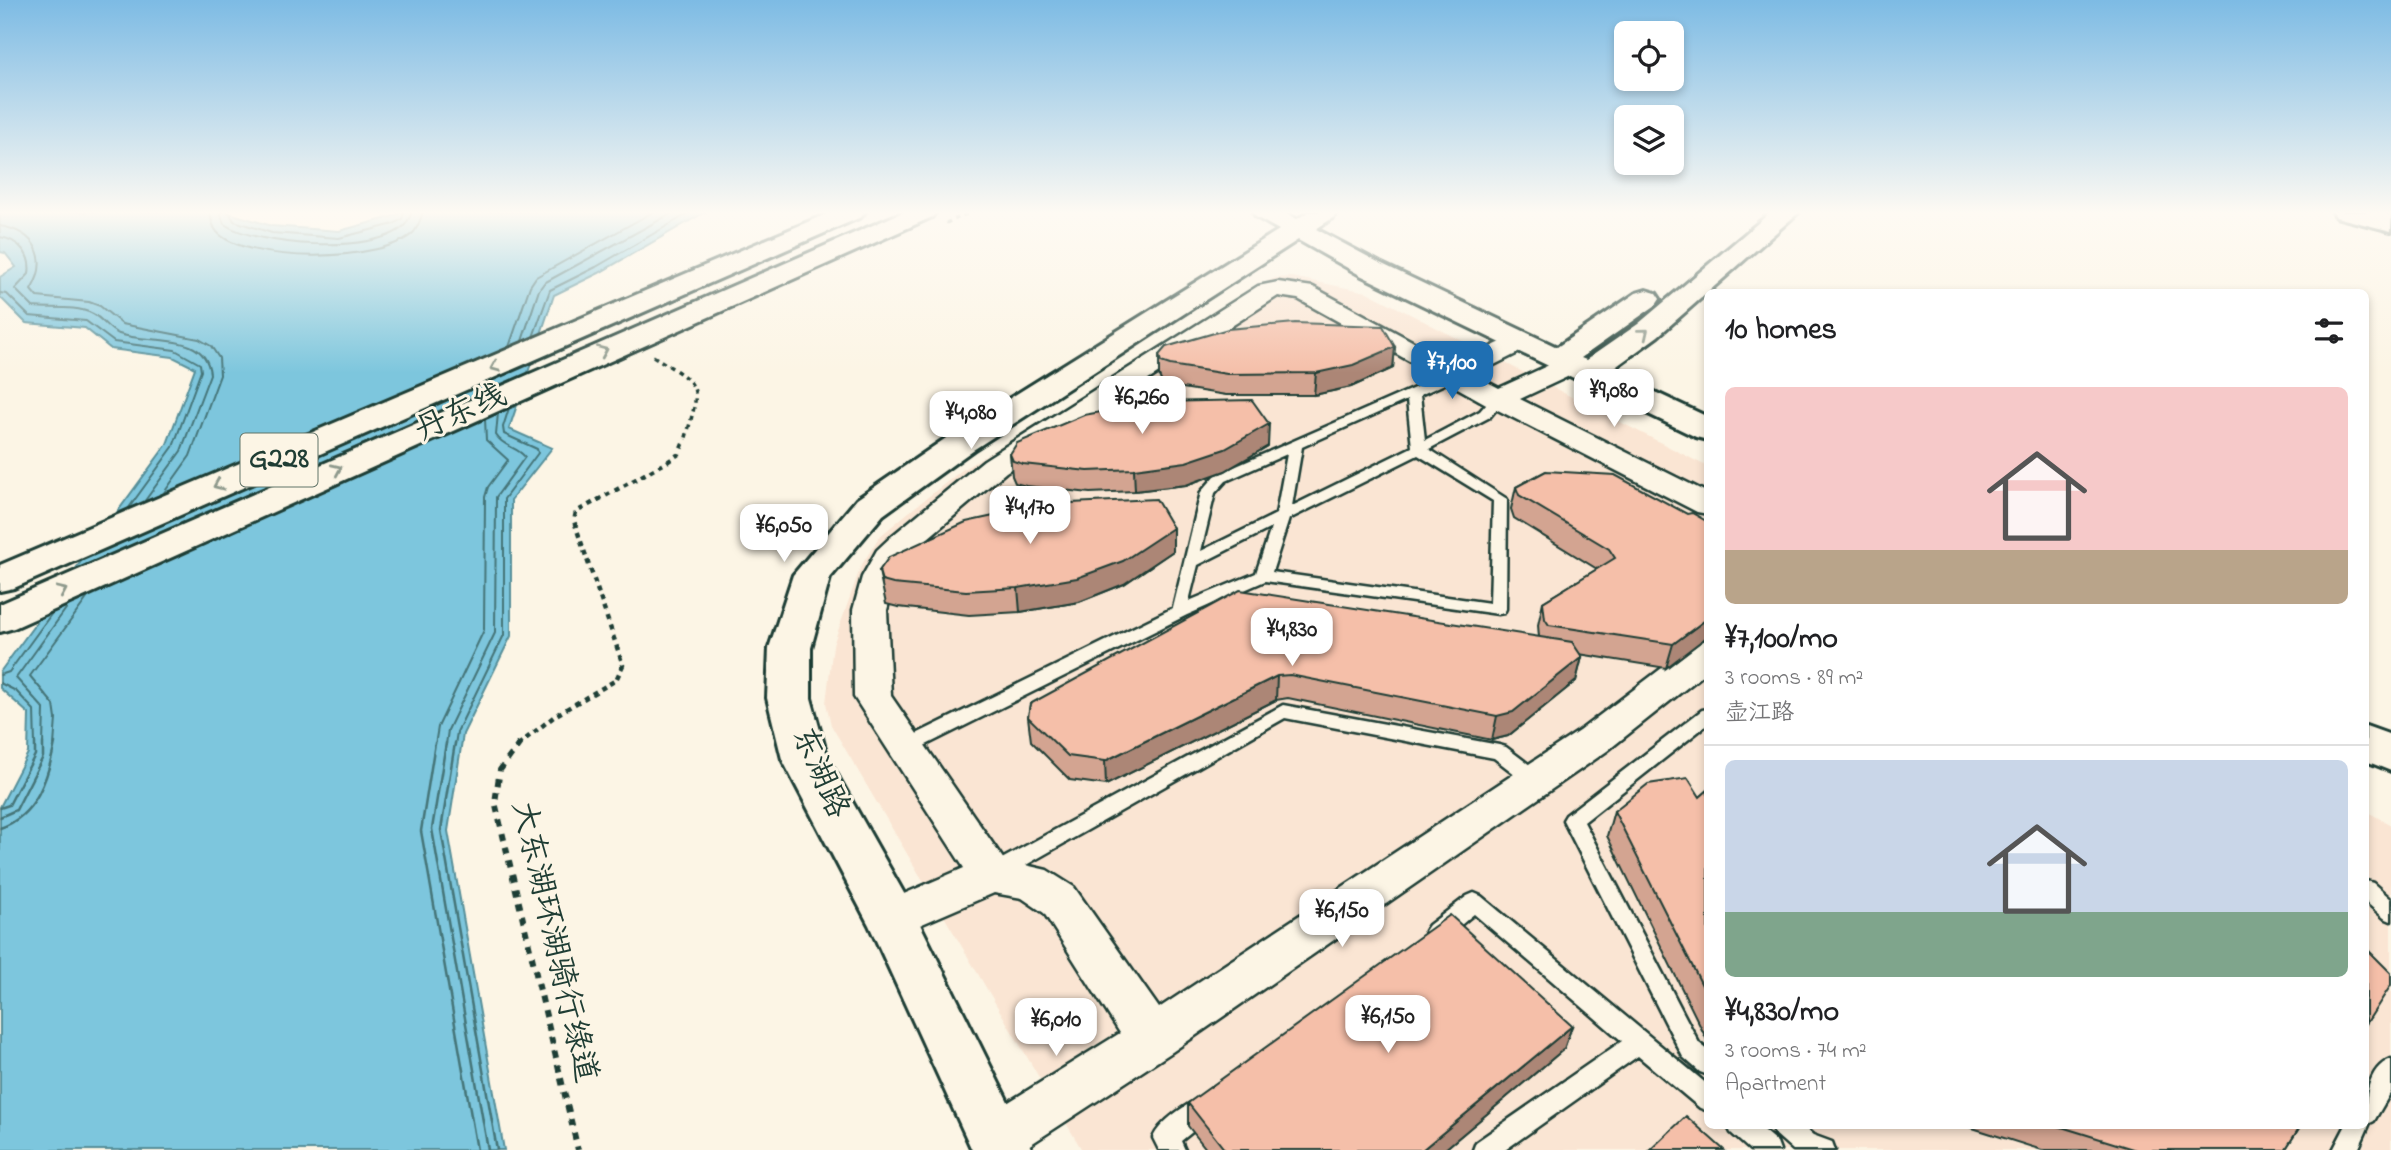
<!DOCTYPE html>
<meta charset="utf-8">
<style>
body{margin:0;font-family:"Indie Flower","LXGW WenKai TC",sans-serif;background:#f2f2f2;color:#202124;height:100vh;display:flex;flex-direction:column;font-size:26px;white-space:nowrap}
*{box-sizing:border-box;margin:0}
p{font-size:23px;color:#757577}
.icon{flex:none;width:38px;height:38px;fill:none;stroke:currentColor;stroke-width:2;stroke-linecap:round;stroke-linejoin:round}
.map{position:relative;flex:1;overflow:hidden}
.side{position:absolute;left:1704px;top:289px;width:665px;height:840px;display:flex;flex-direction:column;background:#fff;border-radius:10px;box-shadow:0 4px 10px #0003}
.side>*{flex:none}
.fabs{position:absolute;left:1614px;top:21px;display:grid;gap:14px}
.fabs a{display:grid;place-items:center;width:70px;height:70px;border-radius:10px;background:#fff;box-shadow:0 4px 10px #0003;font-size:35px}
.price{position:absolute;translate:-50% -60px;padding:0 16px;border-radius:14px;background:#fff;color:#222;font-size:23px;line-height:46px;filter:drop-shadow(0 2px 4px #0008)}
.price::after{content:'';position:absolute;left:50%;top:42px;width:21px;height:16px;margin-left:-10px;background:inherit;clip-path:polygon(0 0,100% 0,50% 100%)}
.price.selected{background:#1f6fb2;color:#fff}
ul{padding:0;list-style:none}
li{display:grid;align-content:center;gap:14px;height:371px;padding:0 21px}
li+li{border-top:2px solid #e0e0e0}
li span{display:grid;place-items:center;height:217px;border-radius:10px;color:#555}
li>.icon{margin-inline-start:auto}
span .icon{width:126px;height:126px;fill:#fffc;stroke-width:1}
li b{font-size:30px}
h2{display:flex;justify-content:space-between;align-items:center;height:84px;padding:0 21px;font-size:30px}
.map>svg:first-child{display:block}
</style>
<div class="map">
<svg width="2391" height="1150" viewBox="0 0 2391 1150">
<rect width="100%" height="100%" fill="#fcf5e5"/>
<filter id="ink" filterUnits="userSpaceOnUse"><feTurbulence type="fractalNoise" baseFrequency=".0143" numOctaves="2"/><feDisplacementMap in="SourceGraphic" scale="14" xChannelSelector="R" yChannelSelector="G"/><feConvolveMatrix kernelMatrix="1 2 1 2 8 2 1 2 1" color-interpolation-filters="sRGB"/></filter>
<g filter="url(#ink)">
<path fill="#fae5d3" d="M1292 277 1367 292 1708 467V1125H2366V811L2391 825V1150H1082L831 725 826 703 833 645 861 566 879 537 909 512 962 470 1264 283 1275 278Z"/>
<path fill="#7dc6dd" stroke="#578f99" stroke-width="2" d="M0 212H226L272 226 339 231 391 217 403 212H705L599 273 554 295 509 429 552 448 511 500V636L463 734 448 831 504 1150H0V807L28 753 29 714 0 688V672L167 444 195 368 173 357 111 349 85 328 26 323 0 297V277L16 267 5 253 0 252Z"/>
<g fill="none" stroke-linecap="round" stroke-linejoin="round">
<path stroke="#457478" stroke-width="2" d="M210 212C211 219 212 226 217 232 246 264 384 263 414 232 418 227 421 218 423 212
M220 212 224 224C257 246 374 255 404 226 407 223 410 216 412 212
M229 212 234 221 272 233 339 238 394 224 402 219 404 212
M0 226C36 232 50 259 31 290L37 297 89 302 100 306 122 324 199 339 211 346 219 358 220 375 190 456 163 494
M0 237C19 240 32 255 29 274L15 289 33 307C52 309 75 305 93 314 103 319 108 330 119 334 149 345 206 330 210 374L181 451 144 502
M0 293 7 294 29 316 86 321 114 342 175 350 200 364 201 371 173 447 128 509
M533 337 550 290 596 267 691 212
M522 341 539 290 544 283 674 212
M509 347 530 286 536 277 653 212
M0 675 9 672 52 613
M0 683 16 691 34 710 35 745
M43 745 44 709 16 678 68 606
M54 745 56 719 54 705 30 676 88 597
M435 745 438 727 484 630 485 497 488 487 508 460 486 440 485 419
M446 745 448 730 495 633 496 497 525 457C518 447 503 447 496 435L498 413
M455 745 457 732 504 635V499L538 453 537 449 504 434 503 427 509 408"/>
<path stroke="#457478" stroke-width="2.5" d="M435 743 421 831 477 1150
M446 743 432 829 488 1150
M455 743 441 830 497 1150
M0 808 9 805 35 755V743
M0 817 16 810 43 757V743
M0 828C36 816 48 778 55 743"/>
<defs>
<path id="lane" d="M1453 371 1458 372V378L1420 395 1425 440 1480 411 1493 396H1503L1505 399 1490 417 1429 449 1507 499 1506 609 1504 613 1498 614 1265 581 1187 615 912 752H900L897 747 900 742 1173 608 1201 492 1216 475ZM1407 400 1412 447 1292 506 1302 447ZM1287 454 1276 514 1201 551 1215 493 1226 481ZM1418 455 1493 501 1490 603 1272 572 1289 519ZM1271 528 1256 573 1189 601 1198 565Z
M1283 705 1499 745 1506 747 1543 775 1545 780 1543 785 1536 787 1529 785 1494 758 1285 718 1003 878 996 880 989 878 986 872 989 866Z
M1708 709V724L1584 822 1699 1043 1708 1050V1075L1700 1072 1683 1057 1563 820 1566 815 1702 710Z
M2366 881 2373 883 2391 899V921L2384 918 2366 902Z
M1474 893 1481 896 1708 1085V1111L1700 1108 1638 1056 1505 1150H1473L1476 1142 1622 1041 1474 914C1461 924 1445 943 1429 937L1425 931 1429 925 1467 896Z
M2391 1059V1092L2374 1121 2370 1123 2358 1150H2333L2346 1125H2366C2366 1102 2365 1069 2391 1059Z
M1204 1097 1212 1100 1216 1108 1212 1116 1181 1141 1185 1150H1159L1153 1138C1160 1121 1187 1103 1204 1097Z
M1727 1125H1757L1777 1142 1780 1150H1750L1731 1133Z
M1770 1125H1801L1813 1135 1832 1142 1835 1150H1793L1774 1133Z"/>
<path id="street" d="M1278 282 1313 287 1454 364 1514 336 1523 333 1532 336 1536 341 1532 346 1474 375 1499 388 1562 359 1571 357 1580 359 1584 365 1580 371 1520 399 1708 493V514L1697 512 1488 405 1298 299 1278 296 1006 472 915 549 903 561 896 577 887 610 891 696 1004 860 1047 870 1074 887 1159 1008 1579 731 1695 643 1708 640V671L1607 751 1172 1052 1022 1150H976L970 1138 978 1121 1120 1033 1044 913 1022 898 994 893 892 937 876 932 870 919 876 906 964 868 854 697 853 610 862 577 877 550 893 535 984 460 1258 286Z"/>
<path id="secondary" d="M1253 212H1283L1297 219 1308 212H1337L1334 217 1316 229 1380 263 1557 347 1636 293 1646 290 1656 293 1660 299 1656 305 1581 358 1586 360 1638 324 1771 212H1799L1658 336 1610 371 1708 417V440L1696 437 1360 275 1298 240 973 450 883 515 830 578 811 648V698L828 759 910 904 1032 1150H972L869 925 782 759 767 698 769 648 793 575 857 499 949 436 1279 230 1256 217Z
M2333 212H2375L2391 215V231L2336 217Z
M2366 726 2391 735V771L2366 761Z"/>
<path id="highway" d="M831 212H865L861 217 14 588 0 591V565Z
M903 212H936L932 217 14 628 0 632V604Z"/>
</defs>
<use href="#lane" stroke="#1f3d34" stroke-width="5"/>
<use href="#street" stroke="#1f3d34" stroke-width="5"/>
<use href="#secondary" stroke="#1f3d34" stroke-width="6"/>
<use href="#highway" stroke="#1f3d34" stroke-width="6"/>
<path stroke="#1f3d34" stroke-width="3.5" stroke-dasharray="4.5 4.5" stroke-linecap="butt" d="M946 223 971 212
M653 356C704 388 701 383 685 441"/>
<path stroke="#1f3d34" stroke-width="4.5" stroke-dasharray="5 5" stroke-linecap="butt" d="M518 745 556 715 616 680 623 665 574 521 576 512 667 462 679 454 685 439"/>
<path stroke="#1f3d34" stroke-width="6" stroke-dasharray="7 7" stroke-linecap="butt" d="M520 743 500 770 495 802 578 1150"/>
<use href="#lane" fill="#fcf5e5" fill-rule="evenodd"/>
<use href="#street" fill="#fcf5e5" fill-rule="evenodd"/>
<use href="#secondary" fill="#fcf5e5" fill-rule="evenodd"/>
<use href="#highway" fill="#fcf5e5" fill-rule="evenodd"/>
</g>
<path fill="#d3a491" stroke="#1f3d34" stroke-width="2" d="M1395 347 1393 368 1351 387 1314 395H1226L1170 386 1162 383 1159 376V355Z
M1268 446 1225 471 1186 485 1135 491 1090 493 1026 486 1015 483 1012 476 1010 454Z
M1546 471 1708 636 1666 668 1579 654 1582 657 1576 681 1508 736 1492 740 1288 698 1276 700 1106 785 1070 780 1031 741 1028 717 1030 704 1539 637 1538 625 1543 602 1597 569 1514 518 1511 509 1516 487Z
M1173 528V551L1124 584 1079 602 1020 612 969 615 898 607 886 604 879 571Z
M1708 790V1042L1607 836 1614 811 1700 797Z
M1572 1026 1564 1049 1444 1150H1207L1188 1126V1103Z
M1963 1125H2301L2285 1150H2042Z"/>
<path fill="#ac8676" stroke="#1f3d34" stroke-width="2" d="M1395 347 1393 368 1351 387 1314 395 1316 373Z
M1269 424 1268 446 1225 471 1186 485 1135 491 1134 469Z
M1173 528V551L1124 584 1079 602 1020 612 1018 588Z
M1708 618V636L1666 668 1673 644Z
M1582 657 1576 681 1508 736 1492 740 1497 716Z
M1277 676 1276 700 1106 785 1105 761Z
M1572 1026 1564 1049 1444 1150H1422Z"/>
<path fill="#f5bfa9" stroke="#1f3d34" stroke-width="2" d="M1295 323 1383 326 1395 347 1353 365 1316 373 1227 374 1170 365 1161 362 1159 355 1166 347 1228 329Z
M1252 400 1269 424 1225 449 1186 462 1134 469 1088 471 1023 464 1013 461 1010 454 1017 443 1084 415 1157 402Z
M1546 471 1615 475 1687 514 1692 513 1708 522V618L1673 644 1549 625 1545 619 1543 602 1615 558 1609 549 1519 495 1516 487Z
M1156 499 1173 528 1123 561 1077 578 1018 588 966 591 893 584 882 581 879 571 889 557 966 522 1049 504Z
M1240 590 1572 642 1582 657 1513 712 1497 716 1290 675 1277 676 1105 761 1068 756 1028 717 1030 704Z
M1688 778 1700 797 1708 790V997L1614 811 1648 784Z
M1450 915 1572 1026 1422 1150H1225L1188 1103Z
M2366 948 2391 973V985L2366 1024Z
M1686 1116 1724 1150H1650Z
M2055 1125H2301L2285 1150H2136Z"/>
<defs><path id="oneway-chevron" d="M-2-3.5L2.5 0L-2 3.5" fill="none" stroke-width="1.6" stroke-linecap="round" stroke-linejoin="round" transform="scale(1.75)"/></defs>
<g stroke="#8e998c">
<use href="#oneway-chevron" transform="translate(1644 333) rotate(-39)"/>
<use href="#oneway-chevron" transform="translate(603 351) rotate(-23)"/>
<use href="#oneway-chevron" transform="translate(495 367) rotate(157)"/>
<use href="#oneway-chevron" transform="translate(337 469) rotate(-24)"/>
<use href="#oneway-chevron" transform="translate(218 485) rotate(157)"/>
<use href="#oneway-chevron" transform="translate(62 591) rotate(-24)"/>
</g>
</g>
<linearGradient id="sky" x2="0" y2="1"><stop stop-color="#7dbbe4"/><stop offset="0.57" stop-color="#fefaf3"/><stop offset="1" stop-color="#fefaf3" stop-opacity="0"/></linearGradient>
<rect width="2391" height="373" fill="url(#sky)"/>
<g text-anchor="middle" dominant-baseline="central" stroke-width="6" stroke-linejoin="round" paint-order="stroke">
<rect fill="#fcf5e5" stroke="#617469" stroke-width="2" x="240.5" y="433.5" width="77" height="53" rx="5"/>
<g font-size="30" font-weight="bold" fill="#1f3d34">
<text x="279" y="460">G228</text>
</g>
<g font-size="32" fill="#1f3d34" stroke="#fcf5e5">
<text transform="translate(461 414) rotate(-24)">丹东线</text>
<text transform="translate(819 773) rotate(66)">东湖路</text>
<text transform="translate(553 942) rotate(77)">大东湖环湖骑行绿道</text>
</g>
</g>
</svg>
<div class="fabs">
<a><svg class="icon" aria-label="locate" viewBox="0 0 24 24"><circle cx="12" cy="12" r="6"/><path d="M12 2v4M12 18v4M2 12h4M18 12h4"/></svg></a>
<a><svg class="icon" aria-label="layers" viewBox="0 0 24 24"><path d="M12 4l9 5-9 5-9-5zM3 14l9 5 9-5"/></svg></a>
</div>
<b class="price selected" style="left:1452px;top:401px">¥7,100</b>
<b class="price" style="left:1614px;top:429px">¥9,080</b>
<b class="price" style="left:1142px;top:436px">¥6,260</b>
<b class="price" style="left:971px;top:451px">¥4,080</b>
<b class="price" style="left:1030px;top:546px">¥4,170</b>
<b class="price" style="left:784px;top:564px">¥6,050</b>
<b class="price" style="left:1292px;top:668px">¥4,830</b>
<b class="price" style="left:1342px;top:949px">¥6,150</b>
<b class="price" style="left:1388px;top:1055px">¥6,150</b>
<b class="price" style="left:1056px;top:1058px">¥6,010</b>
<section class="side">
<h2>10 homes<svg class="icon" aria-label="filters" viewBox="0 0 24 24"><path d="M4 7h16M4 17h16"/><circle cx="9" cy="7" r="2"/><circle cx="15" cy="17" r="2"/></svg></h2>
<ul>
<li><span style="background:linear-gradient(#f6c9c9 75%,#b9a48a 0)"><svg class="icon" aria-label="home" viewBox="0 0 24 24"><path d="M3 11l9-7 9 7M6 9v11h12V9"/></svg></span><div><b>¥7,100/mo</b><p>3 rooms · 89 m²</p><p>壶江路</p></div></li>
<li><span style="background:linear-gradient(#c9d6e8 70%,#7fa58c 0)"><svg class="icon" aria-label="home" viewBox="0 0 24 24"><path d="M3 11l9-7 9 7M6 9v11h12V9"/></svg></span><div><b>¥4,830/mo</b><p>3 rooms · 74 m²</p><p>Apartment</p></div></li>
</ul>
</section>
</div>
